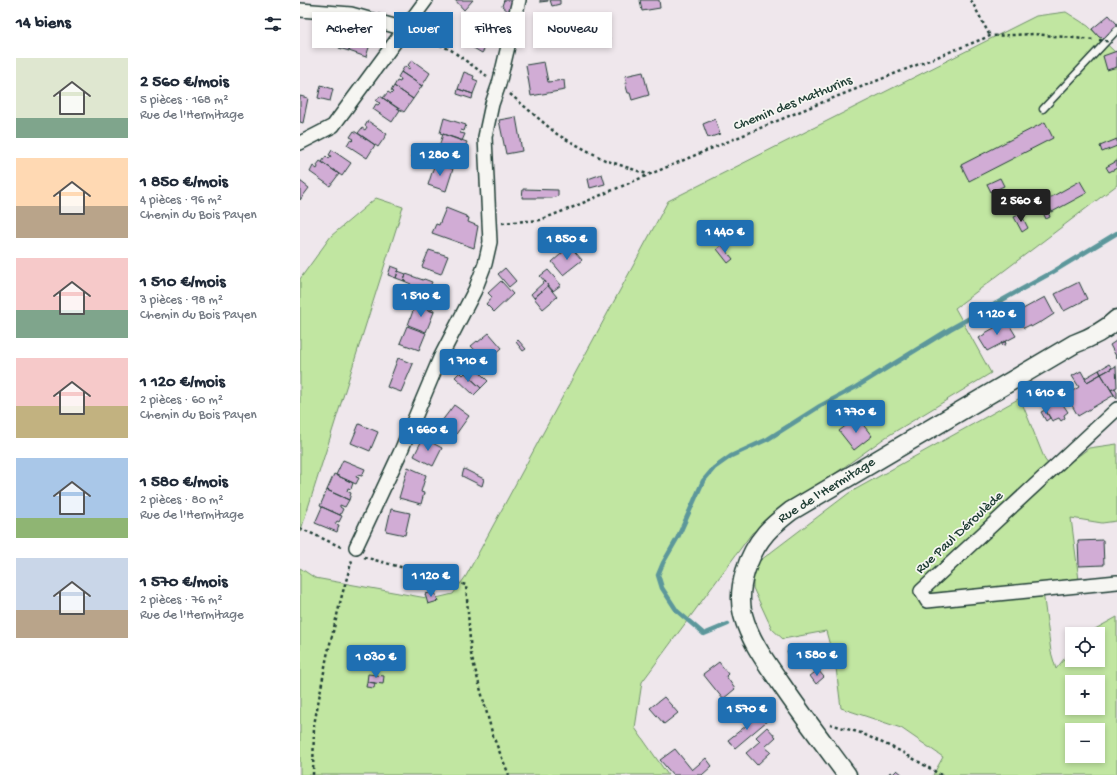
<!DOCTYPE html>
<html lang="fr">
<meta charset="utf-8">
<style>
body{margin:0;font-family:"Gochi Hand",sans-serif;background:#f6f6f7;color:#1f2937;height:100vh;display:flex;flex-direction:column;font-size:15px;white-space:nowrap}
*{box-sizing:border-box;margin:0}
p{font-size:13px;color:#747a83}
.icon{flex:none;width:22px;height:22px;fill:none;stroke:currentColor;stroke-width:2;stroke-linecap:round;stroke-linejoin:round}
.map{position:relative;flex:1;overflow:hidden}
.drawer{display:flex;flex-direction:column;background:#fff;width:300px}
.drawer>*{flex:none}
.top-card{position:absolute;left:12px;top:12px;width:380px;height:36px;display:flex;gap:8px}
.controls{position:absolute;left:765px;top:627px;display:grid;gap:8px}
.controls a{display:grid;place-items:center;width:40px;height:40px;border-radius:0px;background:#fff;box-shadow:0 2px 6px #0003;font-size:20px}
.price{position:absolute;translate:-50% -34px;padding:0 9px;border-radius:4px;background:#1f6fb2;color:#fff;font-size:13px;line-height:26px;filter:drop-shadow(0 1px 2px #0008)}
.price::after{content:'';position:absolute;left:50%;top:24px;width:12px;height:9px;margin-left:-6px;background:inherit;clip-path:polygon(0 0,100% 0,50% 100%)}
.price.selected{background:#222;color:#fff}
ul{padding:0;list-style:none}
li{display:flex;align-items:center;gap:12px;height:100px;padding:0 16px}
li span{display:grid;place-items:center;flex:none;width:112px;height:80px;border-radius:0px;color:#555}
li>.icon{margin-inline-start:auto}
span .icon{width:48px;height:48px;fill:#fffc;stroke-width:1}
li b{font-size:17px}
h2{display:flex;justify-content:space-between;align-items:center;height:48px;padding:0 16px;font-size:17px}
.tag{padding:0 14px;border-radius:0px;background:#fff;box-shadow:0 2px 6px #0003;font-size:14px;line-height:36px}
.tag.selected{background:#1f6fb2;color:#fff}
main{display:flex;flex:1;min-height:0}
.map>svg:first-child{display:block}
</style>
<main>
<section class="drawer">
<h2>14 biens<svg class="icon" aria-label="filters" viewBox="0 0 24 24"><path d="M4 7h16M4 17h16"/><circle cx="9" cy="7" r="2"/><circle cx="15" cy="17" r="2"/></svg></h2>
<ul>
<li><span style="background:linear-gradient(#dfe7d0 75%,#7fa58c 0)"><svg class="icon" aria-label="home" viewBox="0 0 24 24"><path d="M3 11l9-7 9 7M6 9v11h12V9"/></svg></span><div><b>2 560 €/mois</b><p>5 pièces · 168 m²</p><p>Rue de l'Hermitage</p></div></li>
<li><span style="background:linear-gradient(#ffd9b3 60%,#b9a48a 0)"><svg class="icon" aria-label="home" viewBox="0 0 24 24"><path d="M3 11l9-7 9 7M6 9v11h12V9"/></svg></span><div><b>1 850 €/mois</b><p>4 pièces · 96 m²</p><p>Chemin du Bois Payen</p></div></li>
<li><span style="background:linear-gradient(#f6c9c9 65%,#7fa58c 0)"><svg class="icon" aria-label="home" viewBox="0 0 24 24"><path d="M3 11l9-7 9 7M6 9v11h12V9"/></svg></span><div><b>1 510 €/mois</b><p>3 pièces · 98 m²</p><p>Chemin du Bois Payen</p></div></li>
<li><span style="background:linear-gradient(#f6c9c9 60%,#c2b280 0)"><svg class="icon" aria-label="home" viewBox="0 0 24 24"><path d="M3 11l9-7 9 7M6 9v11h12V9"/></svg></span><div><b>1 120 €/mois</b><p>2 pièces · 60 m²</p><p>Chemin du Bois Payen</p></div></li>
<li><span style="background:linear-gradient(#a9c7e8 75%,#8fb573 0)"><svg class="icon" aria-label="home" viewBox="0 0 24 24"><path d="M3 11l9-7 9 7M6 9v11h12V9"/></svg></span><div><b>1 580 €/mois</b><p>2 pièces · 80 m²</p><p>Rue de l'Hermitage</p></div></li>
<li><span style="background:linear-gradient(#c9d6e8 65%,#b9a48a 0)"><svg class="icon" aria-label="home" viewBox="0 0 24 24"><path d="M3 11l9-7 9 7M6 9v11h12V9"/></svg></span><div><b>1 570 €/mois</b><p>2 pièces · 76 m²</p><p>Rue de l'Hermitage</p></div></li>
</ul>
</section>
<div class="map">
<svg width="817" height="775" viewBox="0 0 817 775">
<rect width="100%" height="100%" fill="#efe7ec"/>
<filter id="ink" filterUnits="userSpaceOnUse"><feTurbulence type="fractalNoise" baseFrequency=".025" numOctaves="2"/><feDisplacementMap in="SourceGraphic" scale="8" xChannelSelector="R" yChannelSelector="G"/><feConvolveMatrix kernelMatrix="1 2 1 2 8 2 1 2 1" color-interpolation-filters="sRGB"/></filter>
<g filter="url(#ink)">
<path fill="#c1e6a1" stroke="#70926a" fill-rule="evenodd" d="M766 12 788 26 817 54V185L655 308 691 373 586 437 452 533 342 682 335 728 368 775H0V568L15 578 132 599 153 594 166 576 368 201 736 16Z
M76 198 103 207 0 533V279L31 236Z
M720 398 745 460 756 473 789 448 817 444V521L802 523 771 518 779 580 742 584 751 652 756 669 772 649V660H798V634H786L817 617V775H633L643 757 601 728 541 708 536 668 526 631 483 639 472 629 453 588V566L549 493ZM772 682H798V708H772ZM772 730H798V756H772Z"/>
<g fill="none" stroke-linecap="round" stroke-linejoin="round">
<path stroke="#5b979b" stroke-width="4.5" d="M428 624 404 634 377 611 362 588 358 575 363 563 378 537 403 481 414 468 431 456 468 439 520 406 556 387 650 329 751 273 817 233"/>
</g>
<path fill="#d1acd5" stroke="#1f3d34" d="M155 0H173L164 10Z
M204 0H212L210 13 202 6Z
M240 0H248V1L240 2Z
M250 0H260V4L252 6Z
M340 0H359L360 8 342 11Z
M809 15 817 24V27L806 38 799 37 792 29Z
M306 18 310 40 290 44 286 21Z
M175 21 190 31 184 42 188 44 182 53 165 43 169 37 166 35Z
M45 30 60 35 56 46 52 44 49 51 39 48Z
M60 35 72 38 66 57 49 51 52 44 56 46Z
M817 51V67L807 70 803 56Z
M112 60 130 73 122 86 101 72 105 66 109 69 110 67 108 65Z
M244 62 248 82 264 80 265 90 231 96 226 65Z
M101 72 122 86 113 99 94 86 97 81 100 82 101 79 98 77Z
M164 72 174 76 173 79 178 81 173 94 158 89Z
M343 72 349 95 332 100 330 93H328L325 83H327L325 76Z
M21 85 33 89 30 101 18 98Z
M94 86 113 99 104 112 83 98 88 92 91 94 93 92 91 91Z
M158 89 173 94 172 99 157 94Z
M0 96 8 98 3 123 0 122Z
M80 96 100 110 92 122 73 109 76 104 78 105 80 103 76 101Z
M216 117 222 151 206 154 199 120Z
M144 118 166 125 164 131 161 130 160 133 165 134 162 141 140 133Z
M415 119 420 134 408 138 403 124Z
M68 121 87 134 78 147 58 133 62 128 65 130 67 127 65 126Z
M745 122 753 138 669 181 661 165Z
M54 131 75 145 67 158 47 145 50 140 52 141 54 139 50 137Z
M143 134 167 142 164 149 160 148 159 151H162L160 156 138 150Z
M817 139V146L802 152 800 146Z
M114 148 132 154 129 162 112 157Z
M32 150 51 163 42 176 22 162 26 156 29 159 31 156 29 155Z
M20 161 39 174 30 186 10 172 13 166 17 169 18 167 17 165Z
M817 161V168L809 172 806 167Z
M135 163 153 169 146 191 128 185Z
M302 174 305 184 290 188 288 179Z
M700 178 704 186 691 192 687 184Z
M0 181 9 188 0 200Z
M780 181 787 193 752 212 746 200Z
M223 189 258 190V196L252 198H222Z
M744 201 750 217 746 219 739 204Z
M146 208 166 216V217L169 218 168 222 178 226 174 248 132 233 136 224 139 225Z
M721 214 728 228 722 232 714 217Z
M422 245 433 259 428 263 417 249Z
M270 246 282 260 263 275 252 262Z
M129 250 148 256 141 274 122 267Z
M91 266 99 269 96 278 88 275Z
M205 268 216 281 209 287 198 274Z
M248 270 261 285 253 291 240 276Z
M98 271 106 274 104 281 96 278Z
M106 274 123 280 124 279 132 282 128 291 120 288 119 290 110 286 111 284 104 281Z
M201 281 213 294 194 312 186 304 192 297 188 293Z
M245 281 248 286 234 298 231 294Z
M779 282 787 299 764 311 755 294Z
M248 286 257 297 243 309 234 298Z
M745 297 754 314 740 323V322L731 327 730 325 724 328 714 312 722 308 723 309Z
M116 304 134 310V312L115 305Z
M115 305 134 312 126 332 108 325Z
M707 321 716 336 687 351 679 338 685 334V333Z
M107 326 126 333 119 350 100 343Z
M189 333 202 348 186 362 171 346 177 341 178 342Z
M218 340 226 349 223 351 216 342Z
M705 341 706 344 703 346 701 343Z
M816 341 817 343V358L810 345Z
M98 358 113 364 101 392 87 387Z
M809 364 812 368 801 374 799 370Z
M172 365 188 381 181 388 165 373Z
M816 366 817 387 811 390 801 374Z
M799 370 801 374 787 382 785 378Z
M781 371 787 382 801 374 814 395 778 416 766 395 779 387 772 376Z
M160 372 163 375 165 373 181 388 174 395 155 377Z
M815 388 817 392V399L811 390Z
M760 400 768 412 764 415 765 418 761 421 759 418 752 421 745 409Z
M154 405 169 416 154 437 138 426Z
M745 410 750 418 746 421 741 412Z
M557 417 572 436 554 450 539 431Z
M59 424 78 432 70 451 51 443Z
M123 438 142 448 133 466 114 456Z
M43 460 65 469 62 476 57 475 56 477 59 478 56 484 36 475Z
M108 467 126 475 121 492 124 493 121 504 99 498Z
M164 469 184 479 182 486 162 476Z
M34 474 53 483 51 489 48 488 47 491 51 493 49 500 27 490Z
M27 490 49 500 45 507 40 505V507L43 509 40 515 20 506Z
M22 507 42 516 39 522 37 521 35 524 39 525 37 532 15 523Z
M91 509 110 513 105 535 86 531Z
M803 540 804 565 779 566 778 541Z
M135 592 138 601 128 604 125 594Z
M498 645 508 661 498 668 487 652Z
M419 662 428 674 426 676 435 689 423 699 403 674Z
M518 670 524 677 516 684 510 676Z
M68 674 84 676 83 684 67 682Z
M67 682 75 683 74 688 66 687Z
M364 697 378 713 364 724 350 708Z
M461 714 467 721 435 748 428 740Z
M467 727 476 737 465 747 471 752 457 765 446 753 460 741 456 737Z
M375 749 392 770 406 758 412 766 402 775H373L360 760Z
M597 770 603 775H588L590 772 593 774Z"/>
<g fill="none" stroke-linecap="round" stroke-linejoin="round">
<defs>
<path id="lane" d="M743 109 817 30"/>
<path id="street" d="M0 10 51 14 105 29
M0 143 33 126 126 0
M817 409 621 591 627 601 817 582
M56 547 100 453 140 358 175 290 185 264 190 242 185 137 192 104 199 84 219 0"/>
<path id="secondary" d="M547 775C525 745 502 715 481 684 466 662 450 641 443 615 436 588 448 554 466 533 473 525 482 518 491 511L774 344C790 338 805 331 817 319"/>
</defs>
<use href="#lane" stroke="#1f3d34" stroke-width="9"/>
<use href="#street" stroke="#1f3d34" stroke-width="16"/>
<use href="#secondary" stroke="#1f3d34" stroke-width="21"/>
<path stroke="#1f3d34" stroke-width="2.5" stroke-dasharray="3 3" stroke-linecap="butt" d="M671 0 690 36
M118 35 151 50 187 76
M210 94 258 135 305 160 347 174
M202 223 240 220 271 208 348 175 508 108 690 36 734 34 794 40
M0 528 43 548
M64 557 166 585 171 654 193 736 209 775
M530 724 561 733 602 752 641 775
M13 775 14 725 27 656 42 595 52 560"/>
<use href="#lane" stroke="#f6f6f2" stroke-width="6"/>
<use href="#street" stroke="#f6f6f2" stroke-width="13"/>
<use href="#secondary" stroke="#f6f6f2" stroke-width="18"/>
<path stroke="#1f3d34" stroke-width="2.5" stroke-dasharray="3 3" stroke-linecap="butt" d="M799 40 812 42"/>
</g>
</g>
<g text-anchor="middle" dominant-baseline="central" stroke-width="3.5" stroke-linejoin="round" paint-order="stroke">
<g font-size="14" fill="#1f3d34" stroke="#f6f6f2">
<text transform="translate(493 104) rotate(-22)">Chemin des Mathurins</text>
<text transform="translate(527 491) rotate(-32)">Rue de l'Hermitage</text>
<text transform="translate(660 533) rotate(-43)">Rue Paul Déroulède</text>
</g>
</g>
</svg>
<div class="controls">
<a><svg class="icon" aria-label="locate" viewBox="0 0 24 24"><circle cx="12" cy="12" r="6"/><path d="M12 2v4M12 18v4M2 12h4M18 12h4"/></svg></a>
<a>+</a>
<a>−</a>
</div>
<b class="price" style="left:140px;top:177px">1 280 €</b>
<b class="price selected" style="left:721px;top:223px">2 560 €</b>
<b class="price" style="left:425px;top:254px">1 440 €</b>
<b class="price" style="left:267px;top:261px">1 850 €</b>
<b class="price" style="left:121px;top:318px">1 510 €</b>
<b class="price" style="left:697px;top:336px">1 120 €</b>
<b class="price" style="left:168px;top:383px">1 710 €</b>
<b class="price" style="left:746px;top:415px">1 610 €</b>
<b class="price" style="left:556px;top:434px">1 770 €</b>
<b class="price" style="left:128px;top:452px">1 660 €</b>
<b class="price" style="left:131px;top:598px">1 120 €</b>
<b class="price" style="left:517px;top:677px">1 580 €</b>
<b class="price" style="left:76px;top:679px">1 030 €</b>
<b class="price" style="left:447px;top:731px">1 570 €</b>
<div class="top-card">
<a class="tag">Acheter</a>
<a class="tag selected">Louer</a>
<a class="tag">Filtres</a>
<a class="tag">Nouveau</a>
</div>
</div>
</main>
